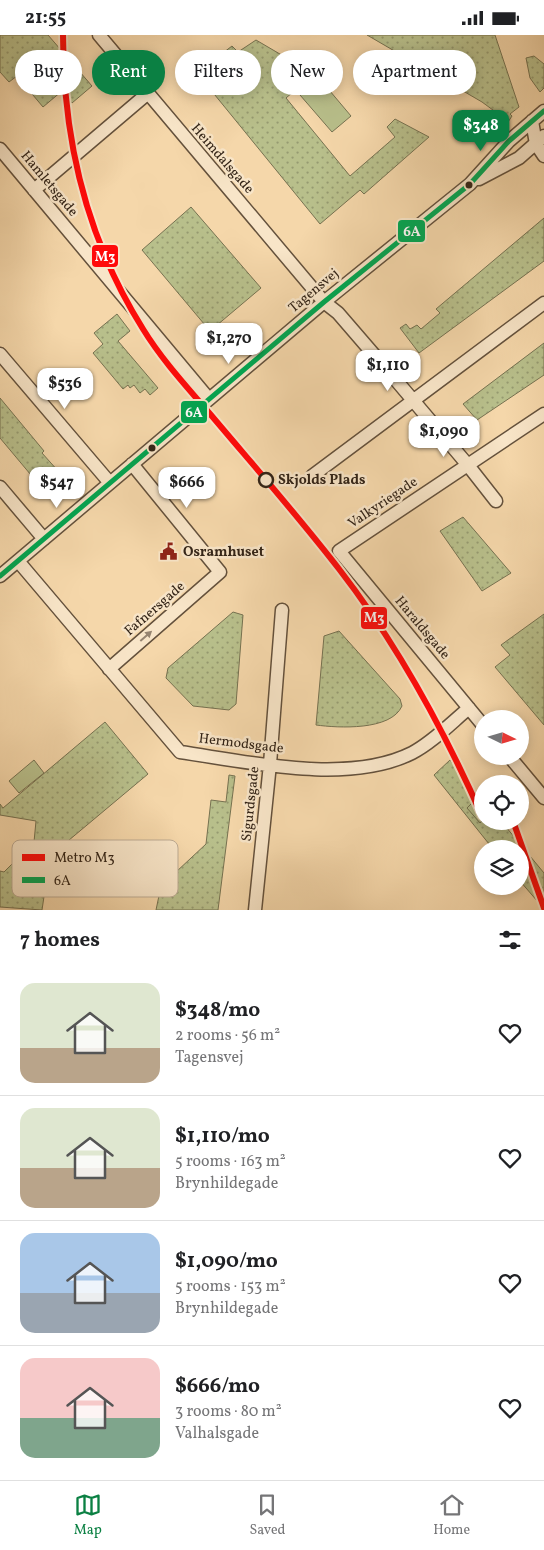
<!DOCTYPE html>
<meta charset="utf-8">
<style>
body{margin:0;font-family:Vollkorn,serif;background:#f2f2f2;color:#202124;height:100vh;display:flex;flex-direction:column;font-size:19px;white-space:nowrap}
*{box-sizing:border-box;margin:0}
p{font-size:16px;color:#757577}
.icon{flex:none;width:28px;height:28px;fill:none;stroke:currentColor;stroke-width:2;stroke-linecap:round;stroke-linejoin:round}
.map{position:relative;height:875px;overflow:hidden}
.sheet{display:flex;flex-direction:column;background:#fff;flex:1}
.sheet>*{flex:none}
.hud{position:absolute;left:15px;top:15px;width:515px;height:45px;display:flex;gap:10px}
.needle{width:32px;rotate:95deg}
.tools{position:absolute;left:474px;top:675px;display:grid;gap:10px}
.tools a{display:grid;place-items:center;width:55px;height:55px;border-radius:50%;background:#fff;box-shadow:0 2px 12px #0003;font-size:25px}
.price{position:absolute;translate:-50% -42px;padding:0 11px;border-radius:10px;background:#fff;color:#222;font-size:16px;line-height:32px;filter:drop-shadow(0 1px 2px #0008)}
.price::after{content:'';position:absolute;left:50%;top:30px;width:15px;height:11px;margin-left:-8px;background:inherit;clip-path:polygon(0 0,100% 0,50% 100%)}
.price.selected{background:#0b8043;color:#fff}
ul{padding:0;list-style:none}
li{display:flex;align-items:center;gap:15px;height:125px;padding:0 20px}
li+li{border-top:1px solid #e0e0e0}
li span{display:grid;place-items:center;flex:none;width:140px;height:100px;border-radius:15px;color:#555}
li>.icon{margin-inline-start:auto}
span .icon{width:60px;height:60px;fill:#fffc;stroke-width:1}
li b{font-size:21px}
h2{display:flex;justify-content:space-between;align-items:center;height:60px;padding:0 20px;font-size:21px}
.tag{padding:0 18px;border-radius:22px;background:#fff;box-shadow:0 2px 12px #0003;font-size:18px;line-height:45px}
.tag.selected{background:#0b8043;color:#fff}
.status{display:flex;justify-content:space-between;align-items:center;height:35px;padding:0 25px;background:#fff;direction:ltr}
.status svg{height:14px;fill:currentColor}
.dock{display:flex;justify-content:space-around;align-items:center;height:70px;border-top:1px solid #e0e0e0;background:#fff;font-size:14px;color:#757577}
.dock a{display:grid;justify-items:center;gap:2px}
.dock .selected{color:#0b8043}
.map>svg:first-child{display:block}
</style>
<div class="status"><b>21:55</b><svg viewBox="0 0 49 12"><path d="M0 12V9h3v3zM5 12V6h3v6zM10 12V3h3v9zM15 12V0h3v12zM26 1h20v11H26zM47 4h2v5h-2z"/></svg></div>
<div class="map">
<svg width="544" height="875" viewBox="0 0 544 875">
<defs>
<pattern id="green-dots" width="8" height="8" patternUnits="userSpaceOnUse" patternTransform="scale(1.25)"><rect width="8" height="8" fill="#b8bf8b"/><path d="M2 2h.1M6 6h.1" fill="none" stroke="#969b71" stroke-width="1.8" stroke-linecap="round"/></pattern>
</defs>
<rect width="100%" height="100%" fill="#f5d7aa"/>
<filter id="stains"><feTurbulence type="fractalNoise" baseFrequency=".004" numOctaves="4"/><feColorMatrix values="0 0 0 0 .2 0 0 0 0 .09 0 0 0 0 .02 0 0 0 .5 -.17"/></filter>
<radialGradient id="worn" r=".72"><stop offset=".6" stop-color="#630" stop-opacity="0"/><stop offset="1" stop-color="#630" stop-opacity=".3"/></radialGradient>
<path fill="url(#green-dots)" stroke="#767251" d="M0 0H48L92 51 72 68 62 56 43 72 17 41 9 47 0 37Z
M367 0H495L519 72 510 79 512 81 506 90 497 78 482 67Z
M256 5 314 39 286 63 350 141 395 102 387 92 395 84 429 102 364 159 360 155 320 189 197 38 232 11 238 17Z
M534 21 544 29V53L540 57 530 43 526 23Z
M191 172 261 253 210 296 142 215Z
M544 183V226L419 318 400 293 406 289 410 294 417 290 421 294 440 278 436 274Z
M117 279 130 296 118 306 158 353 150 360 145 354 140 358 134 350 130 353 128 350 123 354 93 318 103 309 94 298Z
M544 308V340L477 385 463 369Z
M0 363 44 416 42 418 59 437 41 452 0 403Z
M463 482 511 538 482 556 440 496Z
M233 577 243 580 236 669 229 675 193 671 166 643 168 633Z
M544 579V690L495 632 510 620 501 610Z
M339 596 400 664 402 671C391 696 338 693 316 690L324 601Z
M105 687 148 739 50 821 42 875 0 872V836L4 837 34 807 36 786 0 780V769L3 773Z
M450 725 482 764V786H501L544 838V874L520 846V814H493L434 740Z
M229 740 235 741 218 875H156L161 851 206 809 211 765 226 767Z"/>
<path fill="#b8bf8b" stroke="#767251" d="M319 43 351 81 332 97 300 60Z
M34 725 44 738 19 758 9 746Z
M476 764 482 771V786L480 788 467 773Z"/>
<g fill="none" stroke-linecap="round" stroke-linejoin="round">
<defs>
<path id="minor" d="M99 0 324 267 338 278 382 329
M532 86 536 109 544 121
M0 114 209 364
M479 144 519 123 544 101
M34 155 147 59
M0 319 110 448
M384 331 467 429 496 466
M312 441 544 268
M0 452 44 504
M18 526 180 717C249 727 348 750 412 718 433 707 451 688 469 673
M0 541 324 267 470 149 509 106 544 76
M109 634 220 537 132 429
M482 689 339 516 544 379
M509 721 544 763
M255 875 270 729 282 575"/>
</defs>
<use href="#minor" stroke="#64513c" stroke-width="15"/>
<use href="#minor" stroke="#f8e5c8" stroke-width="12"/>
<defs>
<path id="bus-1" d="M0 541 324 267 470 149 509 106 544 76"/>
</defs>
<use href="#bus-1" stroke="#f8e5c8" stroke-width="9"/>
<use href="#bus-1" stroke="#00a651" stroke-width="5"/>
<defs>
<path id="metro-1" d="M63 0C63 105 87 205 143 294 162 325 187 352 211 380 254 431 298 481 339 534 398 610 443 693 482 781
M513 786 544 873"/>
</defs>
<use href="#metro-1" stroke="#f8e5c8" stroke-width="10"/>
<use href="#metro-1" stroke="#ff0a0a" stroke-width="6"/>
</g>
<defs><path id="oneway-solid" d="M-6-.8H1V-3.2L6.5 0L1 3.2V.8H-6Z" transform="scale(1.25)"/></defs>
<use fill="#968470" href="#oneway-solid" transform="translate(146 601) rotate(-41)"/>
<defs>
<symbol id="civic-bare" viewBox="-9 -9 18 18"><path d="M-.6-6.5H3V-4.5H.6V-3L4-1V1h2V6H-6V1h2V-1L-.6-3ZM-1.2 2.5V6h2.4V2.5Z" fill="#8f2418" stroke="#f8e5c8" stroke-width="2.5" paint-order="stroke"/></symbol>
</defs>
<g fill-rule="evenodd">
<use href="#civic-bare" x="156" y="504" width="25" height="25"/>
</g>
<g fill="#332417" stroke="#f8e5c8" stroke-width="2">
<circle cx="469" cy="150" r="4.5"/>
<circle cx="152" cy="413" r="4.5"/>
</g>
<circle fill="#f8e5c8" stroke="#332417" stroke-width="2.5" cx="266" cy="445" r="7"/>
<g text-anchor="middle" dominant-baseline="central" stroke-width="5" stroke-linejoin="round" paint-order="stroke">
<g font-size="14" fill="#332417" stroke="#f8e5c8">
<text transform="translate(222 124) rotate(49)">Heimdalsgade</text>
<text transform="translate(49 149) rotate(50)">Hamletsgade</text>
<text transform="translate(314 256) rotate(-40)">Tagensvej</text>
<text transform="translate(383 468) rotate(-34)">Valkyriegade</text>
<text transform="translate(155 574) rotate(-41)">Fafnersgade</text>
<text transform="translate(422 593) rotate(50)">Haraldsgade</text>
<text transform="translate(241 709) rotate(7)">Hermodsgade</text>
<text transform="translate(251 769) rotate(-84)">Sigurdsgade</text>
</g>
<g font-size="14" font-weight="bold" fill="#332417" stroke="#f8e5c8" text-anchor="start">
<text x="278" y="445">Skjolds Plads</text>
</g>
<g font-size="14" font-weight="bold" fill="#332417" stroke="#f8e5c8" text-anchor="start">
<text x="183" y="517">Osramhuset</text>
</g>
</g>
<rect x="12" y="805" width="166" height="57" rx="8" fill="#f8e5c8" stroke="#bdab93" stroke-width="1"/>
<rect x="22" y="819" width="23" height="7" fill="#ff0a0a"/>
<rect x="22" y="842" width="23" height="6" fill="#00a651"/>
<g font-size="14" fill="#332417">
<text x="54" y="827">Metro M3</text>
<text x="54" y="850">6A</text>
</g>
<g stroke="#f8e5c8" stroke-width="2">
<rect x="397" y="184" width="29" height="24" rx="5" fill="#00a651"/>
<rect x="91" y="209" width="28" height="24" rx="5" fill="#ff0a0a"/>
<rect x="180" y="365" width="28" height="24" rx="5" fill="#00a651"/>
<rect x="360" y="571" width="28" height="24" rx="5" fill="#ff0a0a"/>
</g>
<g font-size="14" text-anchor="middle" font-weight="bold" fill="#fff">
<text x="412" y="201">6A</text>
<text x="105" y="226">M3</text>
<text x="194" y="382">6A</text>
<text x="374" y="587">M3</text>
</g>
<rect width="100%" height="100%" filter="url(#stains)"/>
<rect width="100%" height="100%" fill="url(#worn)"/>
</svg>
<div class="tools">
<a><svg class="needle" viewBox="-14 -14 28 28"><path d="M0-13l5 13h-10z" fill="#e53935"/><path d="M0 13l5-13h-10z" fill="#757577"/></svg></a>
<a><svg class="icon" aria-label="locate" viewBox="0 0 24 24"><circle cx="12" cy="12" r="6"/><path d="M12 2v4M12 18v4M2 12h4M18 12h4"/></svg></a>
<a><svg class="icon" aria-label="layers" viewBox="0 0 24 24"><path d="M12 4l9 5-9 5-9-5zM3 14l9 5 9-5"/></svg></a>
</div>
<b class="price selected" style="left:481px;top:117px">$348</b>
<b class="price" style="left:229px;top:330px">$1,270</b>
<b class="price" style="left:388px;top:357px">$1,110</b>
<b class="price" style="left:65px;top:375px">$536</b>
<b class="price" style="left:444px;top:423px">$1,090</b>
<b class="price" style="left:57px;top:474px">$547</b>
<b class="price" style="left:187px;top:474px">$666</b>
<div class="hud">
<a class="tag">Buy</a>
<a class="tag selected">Rent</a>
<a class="tag">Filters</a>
<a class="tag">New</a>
<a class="tag">Apartment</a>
</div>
</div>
<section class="sheet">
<h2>7 homes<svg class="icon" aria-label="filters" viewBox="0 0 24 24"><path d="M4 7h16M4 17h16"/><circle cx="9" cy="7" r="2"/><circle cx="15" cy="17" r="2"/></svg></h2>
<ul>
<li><span style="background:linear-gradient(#dfe7d0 65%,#b9a48a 0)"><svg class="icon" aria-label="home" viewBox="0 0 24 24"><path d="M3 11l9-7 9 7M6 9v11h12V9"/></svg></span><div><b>$348/mo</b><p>2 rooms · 56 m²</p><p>Tagensvej</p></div><svg class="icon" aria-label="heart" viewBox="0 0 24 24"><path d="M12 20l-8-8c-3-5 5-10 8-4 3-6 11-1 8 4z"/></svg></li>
<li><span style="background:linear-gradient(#dfe7d0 60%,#b9a48a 0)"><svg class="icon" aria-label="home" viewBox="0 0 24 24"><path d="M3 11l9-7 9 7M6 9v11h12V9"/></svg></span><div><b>$1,110/mo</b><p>5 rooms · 163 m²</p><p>Brynhildegade</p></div><svg class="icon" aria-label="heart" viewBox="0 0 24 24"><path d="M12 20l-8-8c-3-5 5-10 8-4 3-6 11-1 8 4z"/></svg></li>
<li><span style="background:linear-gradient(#a9c7e8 60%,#9aa5b1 0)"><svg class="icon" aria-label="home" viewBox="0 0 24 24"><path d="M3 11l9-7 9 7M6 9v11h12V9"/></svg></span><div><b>$1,090/mo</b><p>5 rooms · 153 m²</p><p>Brynhildegade</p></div><svg class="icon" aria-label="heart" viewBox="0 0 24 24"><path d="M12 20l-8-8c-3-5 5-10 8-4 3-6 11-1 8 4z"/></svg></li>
<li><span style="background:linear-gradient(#f6c9c9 60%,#7fa58c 0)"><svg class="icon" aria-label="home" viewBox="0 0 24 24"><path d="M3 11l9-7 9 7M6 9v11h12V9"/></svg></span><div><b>$666/mo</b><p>3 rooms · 80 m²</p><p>Valhalsgade</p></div><svg class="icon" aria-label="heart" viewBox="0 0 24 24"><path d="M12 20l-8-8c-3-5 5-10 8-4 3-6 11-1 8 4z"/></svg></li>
</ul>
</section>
<nav class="dock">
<a class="selected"><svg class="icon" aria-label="map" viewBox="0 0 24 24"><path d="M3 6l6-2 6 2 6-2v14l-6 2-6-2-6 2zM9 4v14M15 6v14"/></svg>Map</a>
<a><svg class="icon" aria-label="saved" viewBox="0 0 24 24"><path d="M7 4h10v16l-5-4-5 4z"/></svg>Saved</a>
<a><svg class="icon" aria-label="home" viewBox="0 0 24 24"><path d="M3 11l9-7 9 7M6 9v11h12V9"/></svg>Home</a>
</nav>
